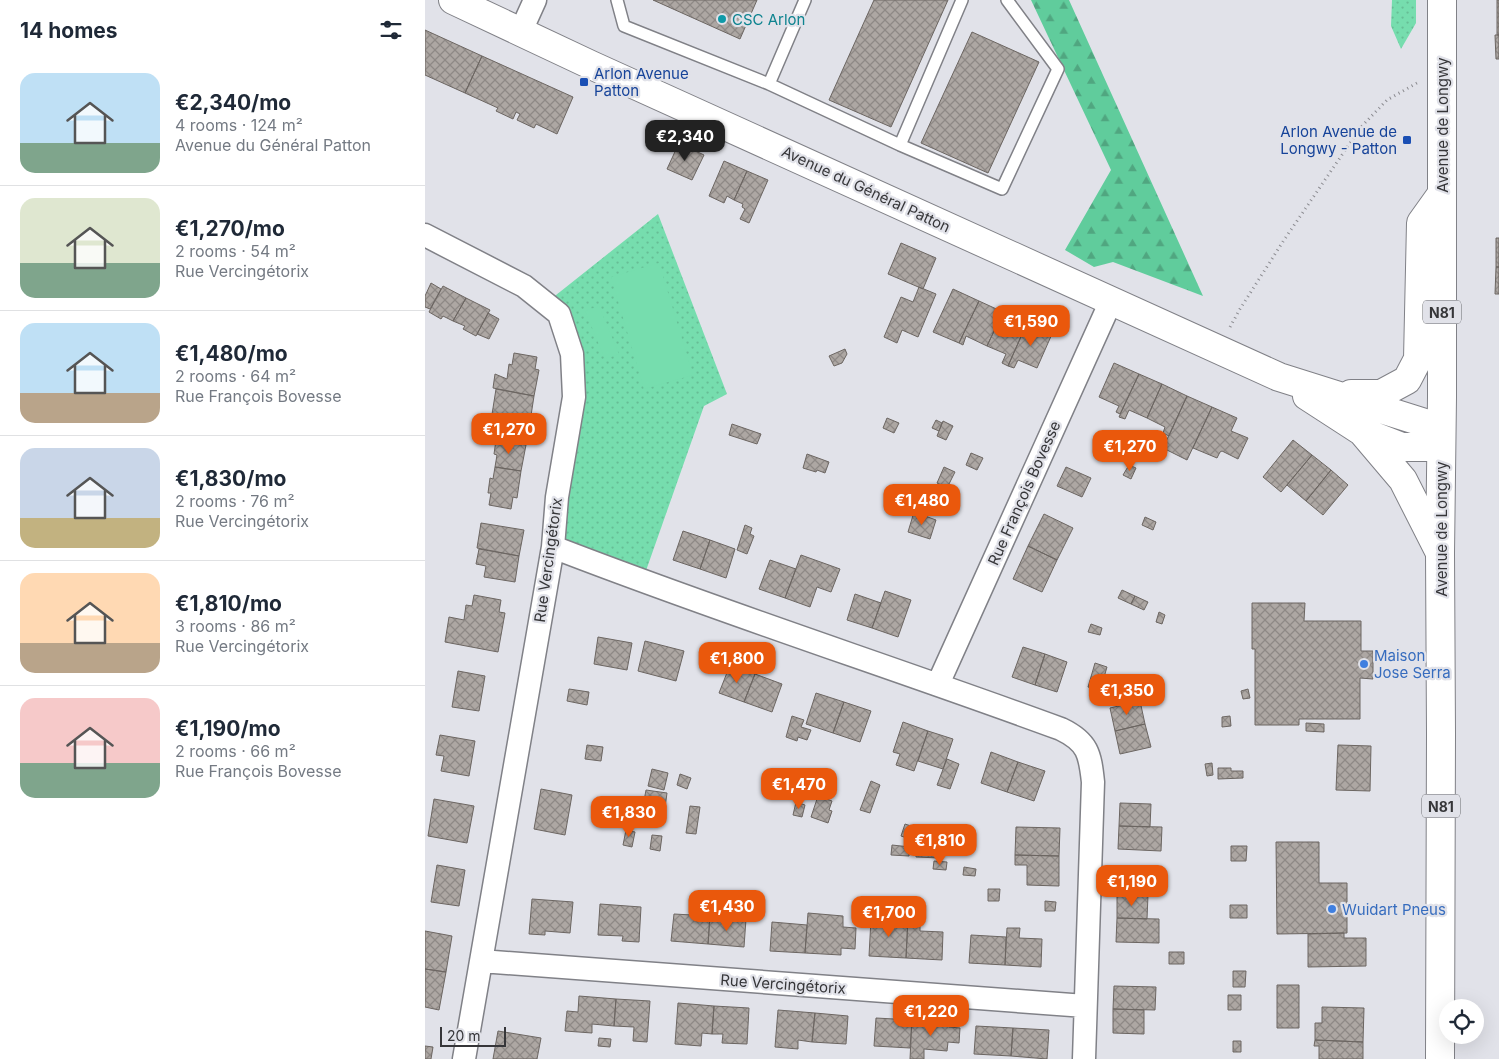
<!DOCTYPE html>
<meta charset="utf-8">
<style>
body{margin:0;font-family:Inter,sans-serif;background:#f2f2f3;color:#1f2937;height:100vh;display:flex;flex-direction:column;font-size:19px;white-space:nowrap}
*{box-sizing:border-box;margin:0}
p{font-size:16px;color:#747a83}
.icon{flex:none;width:28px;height:28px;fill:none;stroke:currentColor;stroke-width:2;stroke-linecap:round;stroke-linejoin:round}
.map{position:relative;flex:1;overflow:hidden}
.drawer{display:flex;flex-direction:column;background:#fff;width:425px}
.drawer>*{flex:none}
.buttons{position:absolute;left:1014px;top:999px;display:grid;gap:10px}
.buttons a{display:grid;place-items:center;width:45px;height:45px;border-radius:50%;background:#fff;box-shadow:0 5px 20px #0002;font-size:25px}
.scale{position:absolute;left:15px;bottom:12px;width:66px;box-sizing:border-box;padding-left:5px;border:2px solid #363639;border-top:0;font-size:14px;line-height:18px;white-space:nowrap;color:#363639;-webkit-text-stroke:4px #e1e2e9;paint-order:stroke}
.price{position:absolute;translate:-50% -42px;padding:0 11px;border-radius:10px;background:#ea580c;color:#fff;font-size:16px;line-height:32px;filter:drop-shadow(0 1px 2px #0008)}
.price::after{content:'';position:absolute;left:50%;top:30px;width:15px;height:11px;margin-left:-8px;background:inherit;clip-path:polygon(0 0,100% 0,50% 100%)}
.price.selected{background:#222;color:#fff}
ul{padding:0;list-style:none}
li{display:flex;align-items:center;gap:15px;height:125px;padding:0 20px}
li+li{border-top:1px solid #e0e1e3}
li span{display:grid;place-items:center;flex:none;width:140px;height:100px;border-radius:15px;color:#555}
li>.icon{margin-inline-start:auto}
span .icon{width:60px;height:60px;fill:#fffc;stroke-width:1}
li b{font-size:21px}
h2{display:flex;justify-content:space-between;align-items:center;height:60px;padding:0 20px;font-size:21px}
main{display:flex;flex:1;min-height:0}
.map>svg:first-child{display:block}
</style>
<main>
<section class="drawer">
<h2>14 homes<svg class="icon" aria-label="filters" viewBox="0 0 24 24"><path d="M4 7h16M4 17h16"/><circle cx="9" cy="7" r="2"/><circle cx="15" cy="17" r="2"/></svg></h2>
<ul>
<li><span style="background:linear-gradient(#bfe0f5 70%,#7fa58c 0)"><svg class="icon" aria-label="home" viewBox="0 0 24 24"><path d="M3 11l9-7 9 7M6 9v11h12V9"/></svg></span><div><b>€2,340/mo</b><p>4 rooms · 124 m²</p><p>Avenue du Général Patton</p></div></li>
<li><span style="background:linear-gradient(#dfe7d0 65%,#7fa58c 0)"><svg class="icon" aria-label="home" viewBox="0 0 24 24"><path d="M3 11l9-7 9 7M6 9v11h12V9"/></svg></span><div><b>€1,270/mo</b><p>2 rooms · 54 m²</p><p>Rue Vercingétorix</p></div></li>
<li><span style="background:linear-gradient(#bfe0f5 70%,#b9a48a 0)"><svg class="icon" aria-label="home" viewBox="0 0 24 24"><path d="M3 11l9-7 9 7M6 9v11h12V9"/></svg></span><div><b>€1,480/mo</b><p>2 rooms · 64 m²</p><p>Rue François Bovesse</p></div></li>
<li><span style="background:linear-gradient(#c9d6e8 70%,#c2b280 0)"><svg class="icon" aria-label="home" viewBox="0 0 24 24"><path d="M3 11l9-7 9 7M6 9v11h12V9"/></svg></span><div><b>€1,830/mo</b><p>2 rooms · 76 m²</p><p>Rue Vercingétorix</p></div></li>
<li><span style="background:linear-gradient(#ffd9b3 70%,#b9a48a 0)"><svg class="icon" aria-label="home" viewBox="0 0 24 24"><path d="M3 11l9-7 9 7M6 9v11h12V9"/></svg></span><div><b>€1,810/mo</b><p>3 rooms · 86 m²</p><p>Rue Vercingétorix</p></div></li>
<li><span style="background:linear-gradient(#f6c9c9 65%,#7fa58c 0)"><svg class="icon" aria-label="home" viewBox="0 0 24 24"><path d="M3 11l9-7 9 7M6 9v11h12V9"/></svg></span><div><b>€1,190/mo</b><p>2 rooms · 66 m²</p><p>Rue François Bovesse</p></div></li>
</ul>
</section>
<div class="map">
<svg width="1074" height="1059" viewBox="0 0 1074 1059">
<defs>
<pattern id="grass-dots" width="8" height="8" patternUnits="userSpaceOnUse" patternTransform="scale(1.25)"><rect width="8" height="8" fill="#76ddae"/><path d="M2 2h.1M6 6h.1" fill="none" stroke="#67be96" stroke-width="1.8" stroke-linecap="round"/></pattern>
<pattern id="forest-firs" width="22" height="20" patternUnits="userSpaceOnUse" patternTransform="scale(1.25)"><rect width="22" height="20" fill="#60cc9c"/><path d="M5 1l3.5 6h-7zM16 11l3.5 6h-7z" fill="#50a680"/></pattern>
<pattern id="building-cross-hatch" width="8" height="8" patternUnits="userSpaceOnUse" patternTransform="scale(1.25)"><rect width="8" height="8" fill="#ada7a3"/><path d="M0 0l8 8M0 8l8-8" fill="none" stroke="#8e8986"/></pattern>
</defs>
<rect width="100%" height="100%" fill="#e1e2e9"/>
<path fill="url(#grass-dots)" d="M967 0H991V23L976 49 966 26Z
M233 214 302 394 279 406 217 582 128 547 149 397 121 303Z"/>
<path fill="url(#forest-firs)" d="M606 0H644L778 296 688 262 669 267 640 250 686 170Z"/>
<path fill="#76ddae" d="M234 263 268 375 219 389 186 277Z
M174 306 194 354 180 359 160 311Z"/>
<path fill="url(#building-cross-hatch)" stroke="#6c6662" d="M228 0H332L315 39Z
M449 0H523L466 127 404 100Z
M1072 0H1074V35H1072Z
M0 30 57 56 40 93 0 75Z
M547 32 614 62 563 173 496 143Z
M1070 35H1074V59H1071Z
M57 56 148 97 132 134 111 124 109 128 92 120 95 114 91 112 88 119 71 111 73 108 40 93Z
M254 143 279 155 267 180 242 169Z
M299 161 322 171 309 200 302 196 299 203 284 196Z
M322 171 343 180 324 223 315 219 320 209 317 207 318 204 309 200Z
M1071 238H1074V267H1071Z
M476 243 511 258 498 289 463 274Z
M1071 267H1074V294H1070Z
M6 283 16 289 5 309 0 307V296Z
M18 286 41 298 28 321 18 316 16 319 4 312Z
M494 287 511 294 493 337 477 330 472 343 459 337 476 297 488 302Z
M528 289 554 301 534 343 508 332Z
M41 298 65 310 51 336 38 329 40 326 28 321Z
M554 301 578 312 562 346 541 336 538 345 534 343Z
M578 312 602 323 583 366 577 363 581 354 562 346Z
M63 313 74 319 64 339 52 334Z
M602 323 627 334 612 368 593 360 589 368 583 366Z
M420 349 422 354 417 363 409 366 404 356Z
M89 353 112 357 110 369 114 370 109 396 68 388 70 374 82 379 84 364 87 365Z
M689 363 714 374 695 414 691 412 694 406 674 397Z
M714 374 737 384 722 418 704 410 700 419 694 417Z
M737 384 762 396 744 436 738 433 740 427 722 418Z
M71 389 109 396 105 422 101 421 97 445 75 441 76 428 65 427Z
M762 396 787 407 762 460 738 448Z
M787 407 812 418 806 431 823 438 813 459 797 451 795 452 792 458 768 448Z
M462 418 474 423 469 433 458 428Z
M511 420 517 423 514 431 507 428Z
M518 421 528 426 521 440 512 436Z
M307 424 336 434 332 444 304 435Z
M71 440 101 445 96 471 70 467 72 455 69 454Z
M868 440 887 455 856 492 838 477Z
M546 453 558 458 552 470 541 465Z
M382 454 404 462 400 473 392 470 391 472 378 468Z
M887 455 906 470 881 501 862 485Z
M704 465 711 468 706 479 698 475Z
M70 467 96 471 92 498 88 497 86 509 64 505 66 493H63L65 478 68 479Z
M519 467 530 472 522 488 512 483Z
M641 467 666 478 657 497 632 486Z
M906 470 923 485 898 515 881 501Z
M489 512 511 520 505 539 483 532Z
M619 514 648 528 632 560 603 546Z
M720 517 731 522 728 530 717 525Z
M56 523 99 530 94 556 52 548Z
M320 525 327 528 325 534 329 536 322 554 312 550Z
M258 531 285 540 275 569 248 560Z
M285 540 310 549 301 578 275 569Z
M603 546 632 560 617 592 588 579Z
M54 549 94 556 90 582 59 577 61 566 51 564Z
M376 555 415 569 406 592 392 587 385 607 360 598Z
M345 560 371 569 360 598 334 589Z
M697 590 710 596 706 604 693 598Z
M460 591 486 600 473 637 447 628Z
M430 594 456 603 447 628 422 620Z
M49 595 76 600 74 612 80 613 73 652 20 642 24 617 39 620 41 605 47 606Z
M710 596 723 602 719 610 706 604Z
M827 603H880L879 621H936V651H948V679L935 678V719H874V725H830V649H827Z
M734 612 740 615 737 624 731 622Z
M666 624 677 628 675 635 663 632Z
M173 637 207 643 202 670 169 664Z
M220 641 259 651 251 681 213 671Z
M598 647 620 654 610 685 587 677Z
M620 654 642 662 632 692 610 685Z
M670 663 682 667 675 691 663 687Z
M305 665 330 674 319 702 294 693Z
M33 671 60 676 54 711 27 707Z
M330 674 357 684 347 712 319 702Z
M144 689 164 692 162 705 142 701Z
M823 689 825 698 818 699 816 691Z
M391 693 419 702 408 733 381 724Z
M715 701 720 724 690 731 685 708Z
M419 702 446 711 435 742 408 733Z
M367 716 379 720 376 727 386 730 382 740 373 737 372 741 361 737Z
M805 716 806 726 797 727V717Z
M478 722 503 731 489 771 471 765 475 754 468 752Z
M881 723 899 724V732L881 731Z
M720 724 726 747 695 754 690 731Z
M503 731 528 739 518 769 493 761Z
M15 735 50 741 44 776 16 771 19 756 11 755Z
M162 745 178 747 176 761 160 759Z
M913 745 946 746 945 791 911 790Z
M566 752 593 762 582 792 556 783Z
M522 759 534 764 525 789 512 785Z
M593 762 620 771 609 801 582 792Z
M787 763 788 775 782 776 780 764Z
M793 768H806V771H818V778L793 779Z
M227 769 243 773 239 790 223 786Z
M255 774 266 778 262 789 252 785Z
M446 781 455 785 445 813 435 810Z
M116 789 147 795 140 835 109 829Z
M221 790 242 793 240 808 226 805 227 802 219 801Z
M393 796 407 801 404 810 407 811 403 823 386 817Z
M9 799 49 806 42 843 3 836Z
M371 802 380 805 377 817 368 815Z
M695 803 726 804 725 827 694 826Z
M265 806 275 807 271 834 261 833Z
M480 824 495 829 494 832 497 833 494 842 476 836Z
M694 826 737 827 736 851 693 849Z
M591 827 635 828 634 856 590 855Z
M201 830 210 832 207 847 198 845Z
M227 835 237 836 235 851 225 849Z
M851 842H894V883H922V933L852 934Z
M467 845 485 847 484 856 466 855Z
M806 846H822L821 861H806Z
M491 848 516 849 515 858 491 857Z
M590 855 634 856V886L602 885V865H590Z
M509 861 522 862 521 870 508 869Z
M12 865 40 870 34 906 6 902Z
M539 867 551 869 550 876 538 875Z
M563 889H575L574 901H563Z
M692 895H723L722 919 692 918Z
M107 899 148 902 145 933 120 931V935L104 934Z
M620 901 631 902 630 911H620Z
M175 904 216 907 214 942 197 941 198 936 173 935Z
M805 905H822V918H805Z
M383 913 418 916V927L431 928 430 949 416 948V955L380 953Z
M249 914 285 916 283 944 246 941Z
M285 916 321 919 319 947 283 944Z
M692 918 734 919V943L691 942Z
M446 919H483L481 958 444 956Z
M483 919 495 920V931L518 932 517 960 481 958Z
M347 922 382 925 380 953 345 951Z
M582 928H595L594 938 617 939 616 967 580 965Z
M0 931 27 936 21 972 0 969Z
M919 933V938H941V966L883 967V934Z
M546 935 581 937 580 965 544 963Z
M744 952H759V964H744Z
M0 969 21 972 14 1010 0 1007Z
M808 971H821L820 987H808Z
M852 985H874V1028H852Z
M689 986 731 987 730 1010 688 1009Z
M803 995H816V1010H803Z
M154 996 191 999 189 1026 167 1024V1033L140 1031 142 1011 153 1012Z
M191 999 225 1001 222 1042 208 1041 209 1027 189 1026Z
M253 1003 289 1006 287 1034 277 1033 276 1046 250 1044Z
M289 1006 324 1008 322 1044 297 1043 298 1034H287Z
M897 1007 939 1008 938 1042 890 1040V1023H897Z
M688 1009 719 1010V1034L688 1033Z
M353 1010 390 1013 387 1042 373 1040V1049L350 1047Z
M390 1013 423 1016 421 1044 387 1042Z
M451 1018 487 1020 485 1048 449 1046Z
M487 1020 524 1023V1027L535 1028 534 1043 523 1042 522 1051 499 1049V1059H485Z
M551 1026 588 1028 586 1056 549 1054Z
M588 1028 624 1030 622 1059 586 1056Z
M73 1031 116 1038 112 1059H68Z
M174 1038 186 1039 185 1047 173 1046Z
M890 1040 938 1042V1059H894V1046H889Z
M808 1041H816V1052H808Z
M0 1046 8 1047 6 1059H0Z"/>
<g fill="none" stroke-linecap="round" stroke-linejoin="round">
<defs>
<path id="service" d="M192 0 199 26 344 84 380 0
M344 84 475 145 537 0
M475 145 577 189 633 69 582 0"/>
<path id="minor" d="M96 31 110 0
M0 235 99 286 134 314 147 354 149 397 132 497 128 547 39 1059
M128 547C295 612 467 667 636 729 663 742 665 754 668 782L659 1059
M513 684 686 301
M56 961 660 1006"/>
<path id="secondary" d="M28 0 166 65 854 377 1016 428
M926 394H956L982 380 993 359 996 223 1016 195
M882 396 936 431 977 447H1016
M939 434 978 480 1015 553"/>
<path id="primary" d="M1015 1059 1016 734 1015 553 1017 397V0"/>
</defs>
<use href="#service" stroke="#808187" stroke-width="14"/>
<use href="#minor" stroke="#808187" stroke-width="25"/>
<use href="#secondary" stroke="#808187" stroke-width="30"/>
<use href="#primary" stroke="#808187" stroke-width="30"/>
<path stroke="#8b8b90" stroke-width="3" stroke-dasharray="1 4" stroke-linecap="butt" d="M805 327 815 309 859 240 936 127 962 100 992 83"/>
<use href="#service" stroke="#fff" stroke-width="11"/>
<use href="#minor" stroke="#fff" stroke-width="22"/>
<use href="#secondary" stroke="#fff" stroke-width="28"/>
<use href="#primary" stroke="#fff" stroke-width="28"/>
</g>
<circle fill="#0f9aa8" stroke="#e1e2e9" stroke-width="2" cx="297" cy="19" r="5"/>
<g fill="#1a4fb4" stroke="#e1e2e9" stroke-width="2">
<rect x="154" y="77" width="10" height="10" rx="2.5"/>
<rect x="977" y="135" width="10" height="10" rx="2.5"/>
</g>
<g fill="#3f7fe0" stroke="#e1e2e9" stroke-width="2">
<circle cx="939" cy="664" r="5"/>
<circle cx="907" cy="909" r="5"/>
</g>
<g text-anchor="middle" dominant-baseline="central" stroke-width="4.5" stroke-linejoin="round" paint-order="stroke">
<g fill="#e1e2e9" stroke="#696a6e" stroke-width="1">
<rect x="998" y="300.5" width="38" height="23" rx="4"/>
<rect x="997" y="794.5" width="38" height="23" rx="4"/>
</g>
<g font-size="14" font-weight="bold" fill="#363639">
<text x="1017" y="312">N81</text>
<text x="1016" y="806">N81</text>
</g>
<g font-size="15" fill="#0d838f" stroke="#e1e2e9" text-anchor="start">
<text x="307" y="19">CSC Arlon</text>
</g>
<g font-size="15" fill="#164399" stroke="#e1e2e9" text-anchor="start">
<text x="169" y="73">Arlon Avenue<tspan x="169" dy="17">Patton</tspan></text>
<text x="972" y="131" text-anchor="end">Arlon Avenue de<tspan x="972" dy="17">Longwy - Patton</tspan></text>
</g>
<g font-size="15" fill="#363639" stroke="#e1e2e9">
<text transform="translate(1017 125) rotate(-90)">Avenue de Longwy</text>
<text transform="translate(441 189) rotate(25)">Avenue du Général Patton</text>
<text transform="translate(599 493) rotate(-66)">Rue François Bovesse</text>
<text transform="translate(1016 529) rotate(-90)">Avenue de Longwy</text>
<text transform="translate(123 560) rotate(-82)">Rue Vercingétorix</text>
<text transform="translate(358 984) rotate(4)">Rue Vercingétorix</text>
</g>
<g font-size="15" fill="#366cbe" stroke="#e1e2e9" text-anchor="start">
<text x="949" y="655">Maison<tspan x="949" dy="17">Jose Serra</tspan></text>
<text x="917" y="909">Wuidart Pneus</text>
</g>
</g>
</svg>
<div class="buttons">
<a><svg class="icon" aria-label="locate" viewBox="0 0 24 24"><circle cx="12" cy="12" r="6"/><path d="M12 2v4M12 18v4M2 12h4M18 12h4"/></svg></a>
</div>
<div class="scale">20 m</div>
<b class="price selected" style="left:260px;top:162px">€2,340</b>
<b class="price" style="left:606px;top:347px">€1,590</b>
<b class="price" style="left:84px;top:455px">€1,270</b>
<b class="price" style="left:705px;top:472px">€1,270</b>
<b class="price" style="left:497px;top:526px">€1,480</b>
<b class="price" style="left:312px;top:684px">€1,800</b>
<b class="price" style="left:702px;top:716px">€1,350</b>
<b class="price" style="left:374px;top:810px">€1,470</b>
<b class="price" style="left:204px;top:838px">€1,830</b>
<b class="price" style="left:515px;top:866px">€1,810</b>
<b class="price" style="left:707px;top:907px">€1,190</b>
<b class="price" style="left:302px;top:932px">€1,430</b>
<b class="price" style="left:464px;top:938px">€1,700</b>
<b class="price" style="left:506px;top:1037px">€1,220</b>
</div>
</main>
